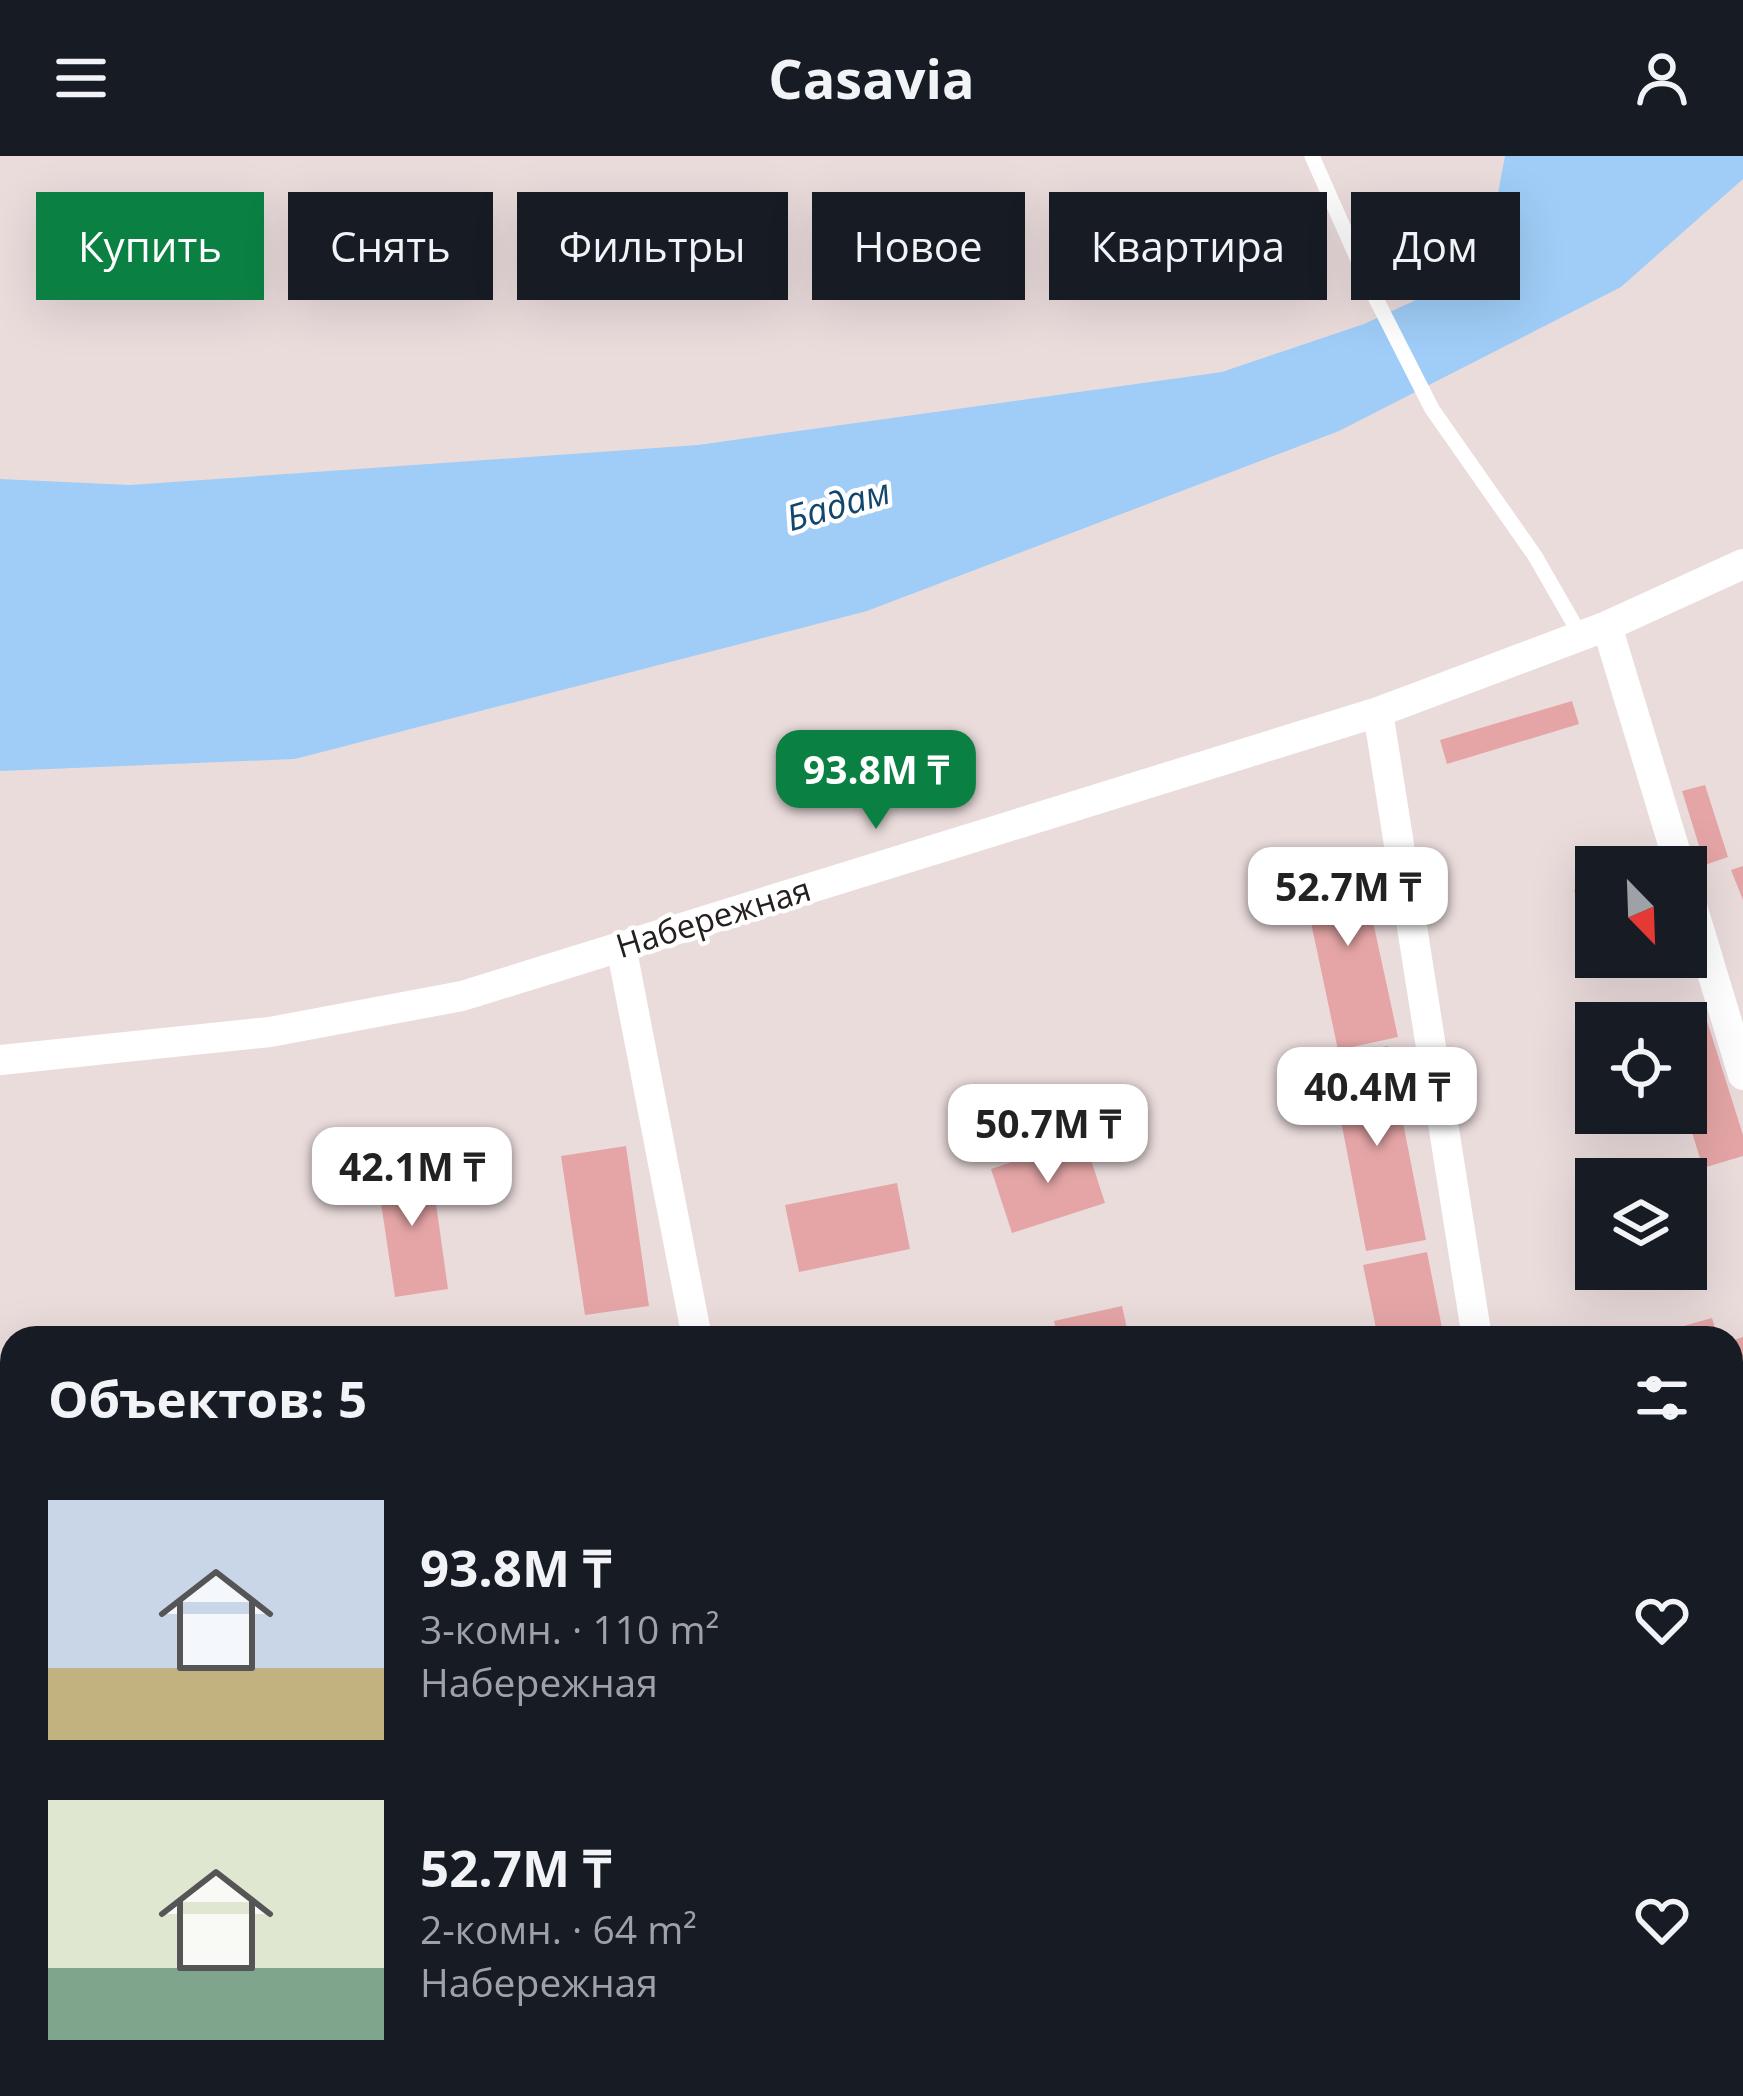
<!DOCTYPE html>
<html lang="ru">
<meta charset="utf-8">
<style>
body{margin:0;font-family:"Open Sans",sans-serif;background:#242831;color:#f1f3f6;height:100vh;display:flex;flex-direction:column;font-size:45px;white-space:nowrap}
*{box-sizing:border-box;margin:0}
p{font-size:39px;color:#9ea1a6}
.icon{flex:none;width:66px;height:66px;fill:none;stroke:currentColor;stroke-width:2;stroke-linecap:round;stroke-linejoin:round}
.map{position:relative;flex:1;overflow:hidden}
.sheet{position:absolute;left:0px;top:1170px;width:1743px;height:771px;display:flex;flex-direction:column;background:#171b24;border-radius:36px 36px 0 0;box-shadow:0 12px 48px #0002}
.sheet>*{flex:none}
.banner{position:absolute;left:36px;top:36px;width:1671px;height:108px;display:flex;gap:24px}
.needle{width:78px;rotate:157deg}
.buttons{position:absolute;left:1575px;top:690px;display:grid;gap:24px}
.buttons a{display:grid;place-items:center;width:132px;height:132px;border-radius:0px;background:#171b24;box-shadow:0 12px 48px #0002;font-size:60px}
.price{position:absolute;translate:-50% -102px;padding:0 27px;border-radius:24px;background:#fff;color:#222;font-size:39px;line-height:78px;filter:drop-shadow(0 3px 6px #0008)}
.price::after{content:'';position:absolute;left:50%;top:72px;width:36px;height:27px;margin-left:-18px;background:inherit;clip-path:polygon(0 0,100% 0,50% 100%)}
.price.selected{background:#0b8043;color:#fff}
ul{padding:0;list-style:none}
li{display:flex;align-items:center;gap:36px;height:300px;padding:0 48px}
li span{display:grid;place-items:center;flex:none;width:336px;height:240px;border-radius:0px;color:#555}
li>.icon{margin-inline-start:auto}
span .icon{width:144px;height:144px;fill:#fffc;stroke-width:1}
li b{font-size:51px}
h2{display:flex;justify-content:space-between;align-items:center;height:144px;padding:0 48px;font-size:51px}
.chip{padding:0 42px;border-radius:0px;background:#171b24;box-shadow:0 12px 48px #0002;font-size:42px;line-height:108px}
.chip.selected{background:#0b8043;color:#fff}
header{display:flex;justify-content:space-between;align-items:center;height:156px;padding:0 48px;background:#171b24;font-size:54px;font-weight:700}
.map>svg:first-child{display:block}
</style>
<header><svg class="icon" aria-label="menu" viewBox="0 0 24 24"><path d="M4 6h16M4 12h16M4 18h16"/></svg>Casavia<svg class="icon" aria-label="person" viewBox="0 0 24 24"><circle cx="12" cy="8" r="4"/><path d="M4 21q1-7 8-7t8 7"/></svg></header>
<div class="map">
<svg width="1743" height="1940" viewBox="0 0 1743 1940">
<rect width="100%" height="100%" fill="#ebdcdc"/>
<path fill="#9fcdf7" d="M1505 0H1743V23L1621 131 1339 275 867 455 295 603 0 615V323L130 329 698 289 1222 216 1364 168 1446 130 1489 85Z"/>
<path fill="#e5a5a6" d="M1572 545 1579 568 1447 608 1440 584Z
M1705 629 1728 701 1705 709 1682 635Z
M1357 692 1398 881 1338 894 1298 705Z
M1743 710V744L1731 714Z
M1596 728V801L1612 802 1595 807 1574 734Z
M1707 865 1743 979V1000L1703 1012 1686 957V872Z
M1388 890 1426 1084 1366 1095 1329 902Z
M1084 982 1105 1047 1012 1077 991 1013Z
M626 990 649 1150 585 1159 561 1000Z
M430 1005 448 1133 395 1141 376 1013Z
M897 1027 910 1093 799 1116 785 1049Z
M1427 1096 1444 1182H1378L1363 1109Z
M1122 1150 1129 1182H1058L1054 1165Z
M1712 1162 1718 1182H1666L1665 1175Z
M1743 1181V1224L1731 1227V1185Z
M12 1505V1573L0 1575V1507Z
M1735 1907 1741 1940H1649L1647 1929H1731V1908Z
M1286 1929H1463L1465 1940H1288Z
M1551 1929H1630L1632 1940H1553Z"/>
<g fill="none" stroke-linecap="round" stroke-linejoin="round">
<path stroke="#fff" stroke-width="15" d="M1312 0 1369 129 1432 253 1535 400 1581 480"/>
<path stroke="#fff" stroke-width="30" d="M1607 470 1680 711
M1378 556 1477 1182
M1686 730 1743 919
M621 790 697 1182
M0 904 270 876 462 840 1378 556 1607 470 1743 408
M0 1617 12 1616
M1731 1767 1743 1765
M697 1929 699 1940
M448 1940 530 1929"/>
</g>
<g text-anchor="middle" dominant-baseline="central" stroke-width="9" stroke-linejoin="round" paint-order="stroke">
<g font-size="33" fill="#252020" stroke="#fff">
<text transform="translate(713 761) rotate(-17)">Набережная</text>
</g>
<g font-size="36" font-style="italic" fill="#13466d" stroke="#fff">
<text transform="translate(838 348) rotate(-16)">Бадам</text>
</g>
</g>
</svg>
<div class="buttons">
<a><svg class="needle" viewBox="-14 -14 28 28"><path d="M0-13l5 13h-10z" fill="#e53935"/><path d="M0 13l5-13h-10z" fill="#9ea1a6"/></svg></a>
<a><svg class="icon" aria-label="locate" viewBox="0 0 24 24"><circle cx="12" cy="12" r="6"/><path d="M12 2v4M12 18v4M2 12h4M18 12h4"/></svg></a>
<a><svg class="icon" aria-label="layers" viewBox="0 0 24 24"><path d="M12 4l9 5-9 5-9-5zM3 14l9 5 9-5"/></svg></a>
</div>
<b class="price selected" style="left:876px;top:676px">93.8M ₸</b>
<b class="price" style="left:1348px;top:793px">52.7M ₸</b>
<b class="price" style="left:1377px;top:993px">40.4M ₸</b>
<b class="price" style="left:1048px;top:1030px">50.7M ₸</b>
<b class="price" style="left:412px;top:1073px">42.1M ₸</b>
<div class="banner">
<a class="chip selected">Купить</a>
<a class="chip">Снять</a>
<a class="chip">Фильтры</a>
<a class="chip">Новое</a>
<a class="chip">Квартира</a>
<a class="chip">Дом</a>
</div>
<section class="sheet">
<h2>Объектов: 5<svg class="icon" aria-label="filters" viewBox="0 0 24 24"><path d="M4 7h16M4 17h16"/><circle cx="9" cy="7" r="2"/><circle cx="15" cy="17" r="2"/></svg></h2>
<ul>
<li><span style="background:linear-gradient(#c9d6e8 70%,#c2b280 0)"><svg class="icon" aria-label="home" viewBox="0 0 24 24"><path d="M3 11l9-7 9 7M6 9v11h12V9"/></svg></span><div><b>93.8M ₸</b><p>3-комн. · 110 m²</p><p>Набережная</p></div><svg class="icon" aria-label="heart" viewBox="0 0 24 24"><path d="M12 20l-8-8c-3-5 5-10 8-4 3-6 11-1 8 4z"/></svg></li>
<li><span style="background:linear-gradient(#dfe7d0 70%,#7fa58c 0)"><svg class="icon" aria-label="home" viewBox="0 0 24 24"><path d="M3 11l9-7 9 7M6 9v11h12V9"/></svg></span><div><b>52.7M ₸</b><p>2-комн. · 64 m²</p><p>Набережная</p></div><svg class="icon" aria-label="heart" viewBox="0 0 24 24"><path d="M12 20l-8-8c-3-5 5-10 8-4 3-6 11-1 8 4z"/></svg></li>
</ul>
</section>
</div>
